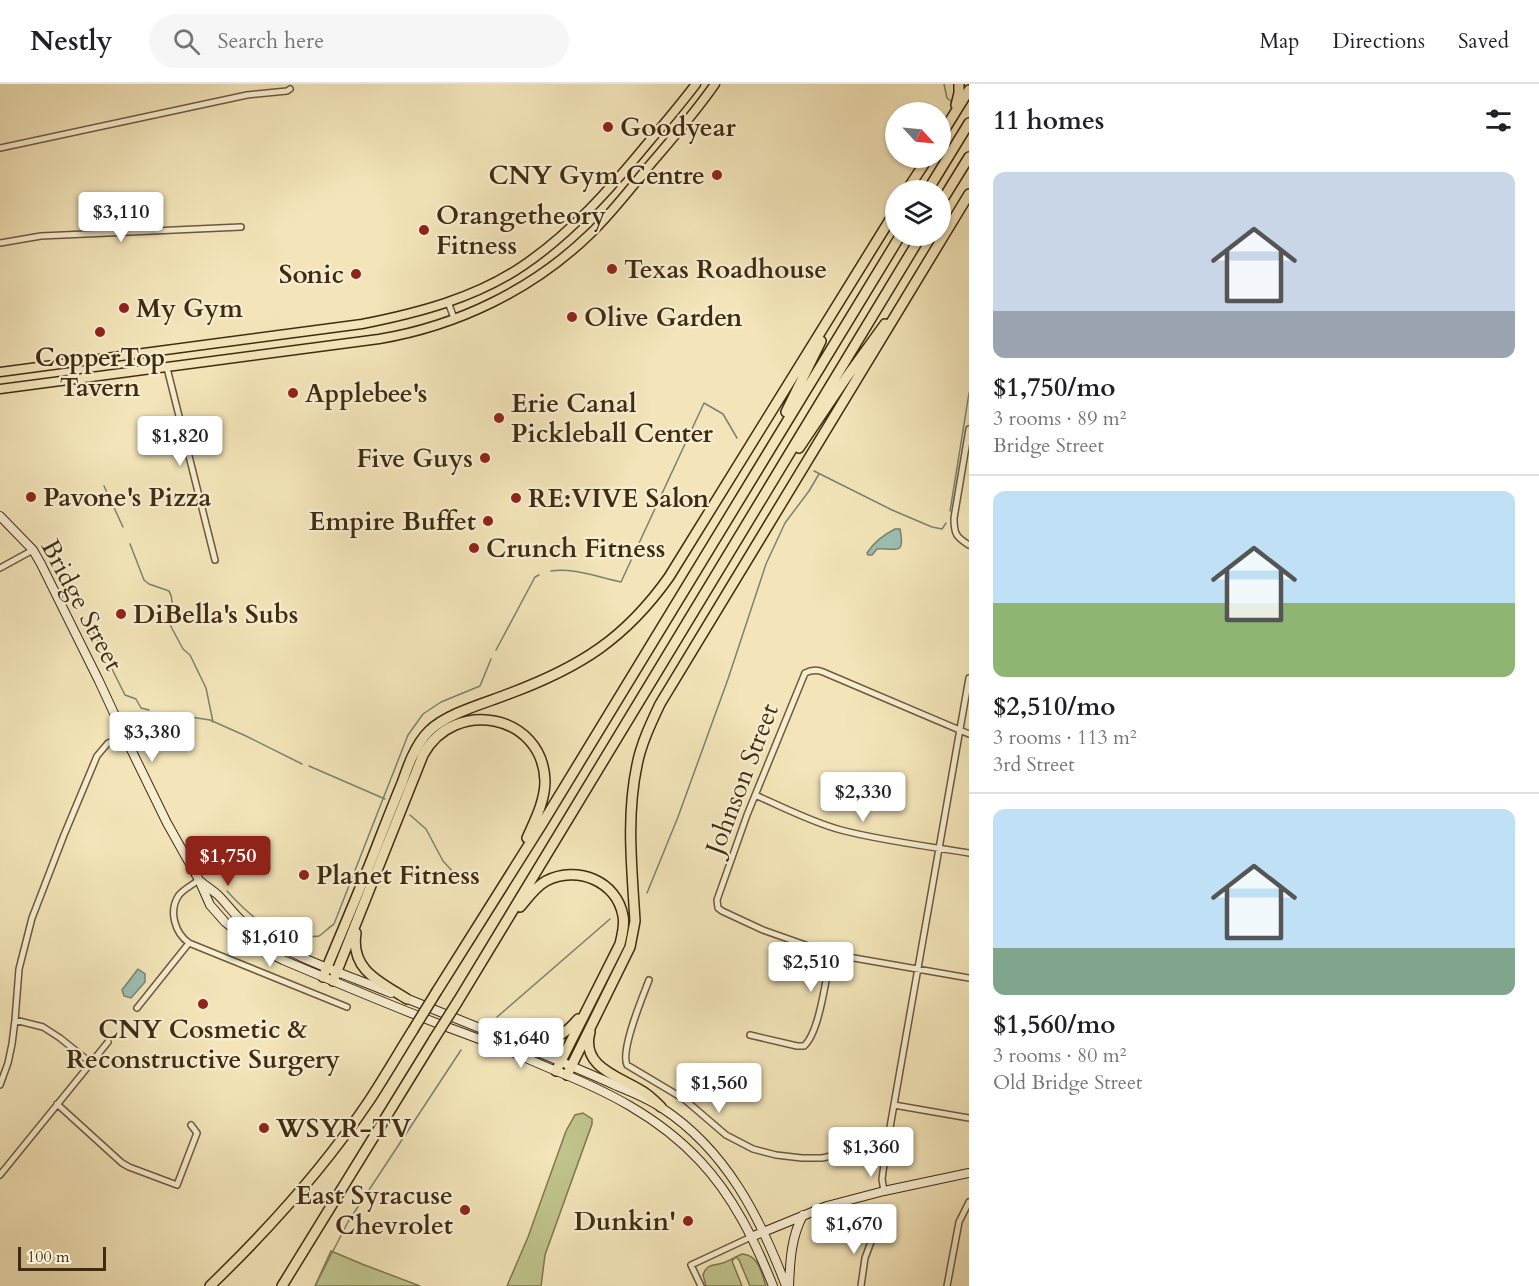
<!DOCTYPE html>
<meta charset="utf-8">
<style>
body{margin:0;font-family:Cardo,serif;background:#f6f6f6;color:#202124;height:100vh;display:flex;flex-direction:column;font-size:22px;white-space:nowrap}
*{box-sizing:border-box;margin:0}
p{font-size:20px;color:#757577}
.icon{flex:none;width:33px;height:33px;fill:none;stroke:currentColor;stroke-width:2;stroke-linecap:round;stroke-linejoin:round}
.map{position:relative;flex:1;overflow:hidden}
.details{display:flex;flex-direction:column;background:#fff;width:570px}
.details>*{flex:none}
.needle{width:39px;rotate:116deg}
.buttons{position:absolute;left:885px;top:18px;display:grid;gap:12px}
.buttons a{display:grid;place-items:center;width:66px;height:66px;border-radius:50%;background:#fff;box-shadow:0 2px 4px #0004;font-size:30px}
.scale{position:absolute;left:18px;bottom:15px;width:88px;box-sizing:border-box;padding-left:6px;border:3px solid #402b11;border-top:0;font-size:16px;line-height:21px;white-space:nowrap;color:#402b11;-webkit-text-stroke:4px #f7eed2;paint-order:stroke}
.price{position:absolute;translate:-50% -51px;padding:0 14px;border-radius:6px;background:#fff;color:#222;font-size:20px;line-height:39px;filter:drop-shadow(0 2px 3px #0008)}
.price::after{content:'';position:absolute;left:50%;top:36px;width:18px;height:14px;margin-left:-9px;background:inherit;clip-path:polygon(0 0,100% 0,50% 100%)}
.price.on{background:#8f2418;color:#fff}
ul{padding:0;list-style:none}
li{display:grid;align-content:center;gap:12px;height:318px;padding:0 24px}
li+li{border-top:2px solid #e0e0e0}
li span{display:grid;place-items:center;height:186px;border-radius:12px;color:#555}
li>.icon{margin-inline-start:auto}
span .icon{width:108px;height:108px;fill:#fffc;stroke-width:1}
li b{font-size:26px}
h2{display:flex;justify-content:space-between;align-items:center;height:72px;padding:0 24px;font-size:26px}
header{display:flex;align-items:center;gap:36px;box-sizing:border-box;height:84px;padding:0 30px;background:#fff;border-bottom:2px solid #e0e0e0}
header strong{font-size:28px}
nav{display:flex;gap:33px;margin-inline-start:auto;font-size:21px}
.search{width:420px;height:54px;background:#f6f6f6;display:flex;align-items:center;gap:15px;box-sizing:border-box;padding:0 21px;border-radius:33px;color:#757577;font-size:22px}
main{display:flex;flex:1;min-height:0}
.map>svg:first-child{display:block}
</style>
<header>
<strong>Nestly</strong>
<div class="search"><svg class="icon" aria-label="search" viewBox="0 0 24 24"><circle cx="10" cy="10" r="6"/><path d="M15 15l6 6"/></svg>Search here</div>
<nav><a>Map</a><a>Directions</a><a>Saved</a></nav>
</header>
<main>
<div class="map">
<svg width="969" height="1202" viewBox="0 0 969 1202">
<rect width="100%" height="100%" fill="#f3e5b9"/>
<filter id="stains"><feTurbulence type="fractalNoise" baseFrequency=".00333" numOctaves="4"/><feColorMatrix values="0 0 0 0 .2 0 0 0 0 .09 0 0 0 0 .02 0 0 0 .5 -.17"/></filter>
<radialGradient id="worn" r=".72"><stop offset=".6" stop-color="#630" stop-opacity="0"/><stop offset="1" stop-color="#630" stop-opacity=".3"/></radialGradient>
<path fill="#bfc38c" stroke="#80774e" stroke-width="1.5" d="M583 1029 592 1035V1040L545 1171 541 1202H507L528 1153 566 1047 575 1031Z
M331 1167 362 1180 420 1202H315Z
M742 1170C759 1171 761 1188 766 1202H750L739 1176 736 1173 732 1177 742 1202H706L703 1191C707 1179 714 1182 723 1179 729 1177 735 1173 742 1170Z"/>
<path fill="#9cbeb4" stroke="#778373" stroke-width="1.5" d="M895 445H900C906 474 894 463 877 465L872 471H868L867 469C874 458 883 451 895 445Z
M138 885 145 890V898L131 914 124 912 122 906Z"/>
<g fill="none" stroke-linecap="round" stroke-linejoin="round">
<path stroke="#778373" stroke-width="1.5" d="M944 0 947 14 951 17
M814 387 892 426 932 443 942 445 946 439
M104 402 123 443
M950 427 969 309
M130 460 144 496 149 500 169 507C175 517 171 526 168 537L183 565 190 571 206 604 213 638
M551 487C571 483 601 494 621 498L704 319 723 330 737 354
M88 537 125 611 136 615 141 624 149 626
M496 566 535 493 539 491
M184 632 210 636 246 652 302 680
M309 682 385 715
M410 731 426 745 443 777 466 802
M227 807C247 829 273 854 305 853 309 852 315 853 319 852 324 849 329 843 334 840L408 651 423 630 441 618 480 602 491 575
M647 809 678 733 728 595 766 480 785 439 809 407 819 390
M497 933 610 835
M315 1202 348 1138 461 966"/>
<defs>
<path id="street" d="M0 64 247 11 287 7 290 5
M0 159 41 152 241 143
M448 218 454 234
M167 284 215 476
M969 345 954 434C954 450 956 453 969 461
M0 484 33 466
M969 650 823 588C816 585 811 586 805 589L747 731 717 816 718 824 722 827 763 846 831 870 969 894
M755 711C783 723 811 738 841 746 883 757 927 762 969 769
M189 859 347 923
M649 896C643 912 620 966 627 981L684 1015 726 1051 753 1065 776 1071 802 1074H822L863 1065 886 1066
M137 924 189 859C175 849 168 827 179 811 184 805 192 801 199 796
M15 936 43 943 60 954 91 979
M750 951 797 962H804C820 948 826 892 831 870
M0 1001 8 979 12 960 15 936 19 885 32 834 64 751 97 672 108 659 125 653
M57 1020 122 1079 129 1083 177 1101 197 1049 191 1041
M894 1021 969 1034
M0 1091 108 958
M884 1107 882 1095 886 1066 969 594
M701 1202 691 1181 751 1153
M861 1202 865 1174 875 1147
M947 1202 959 1138 969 1118"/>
<path id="secondary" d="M0 432 33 466 41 480 99 597 125 653 167 739 199 796 210 821 225 838 243 853 259 864 283 876C335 898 387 920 439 940 463 949 488 958 512 968 524 973 537 979 549 984 605 1006 658 1032 700 1077 733 1112 755 1157 773 1202
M200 797C206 802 212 806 218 811 229 822 237 835 250 844 290 873 345 890 391 909
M403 913 492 949
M511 957C547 972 582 986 617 1002 632 1008 649 1015 662 1024 726 1066 760 1133 786 1202
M751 1153 827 1122 884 1107 969 1089
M789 1202C790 1178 791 1153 803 1131"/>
<path id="primary" d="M0 288 362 240C418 229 476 214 524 181 572 148 610 105 647 60 664 40 680 21 696 0
M0 305 379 255C457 242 532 206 589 151 611 130 630 105 649 82 672 55 695 29 715 0"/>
<path id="highway" d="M956 21 959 9V0
M940 53 969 6
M907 106 928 74
M928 106 969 39
M940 120 969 73
M786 328 821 257
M799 364 846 294 885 240
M520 823C528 814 535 803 546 797 577 781 617 797 623 832 625 841 622 851 620 860L556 987
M356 849C350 886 380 898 407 915
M323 893C342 847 362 801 380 754 387 736 394 718 402 699 408 682 415 661 429 647 447 629 486 619 511 609 580 583 625 555 669 493L896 126
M333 897 423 671C454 613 543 630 545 697 545 717 535 736 527 754
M437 907 542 740 900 152
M458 917 921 152
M488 948C526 957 549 970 578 935
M590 948C580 983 620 993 642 1007 649 1011 655 1017 661 1023
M567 991 630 863 635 837C632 785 626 733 637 681 641 660 651 639 660 620L969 110
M210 1202C268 1146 324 1084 369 1017 384 994 398 970 413 946
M282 1202 434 955"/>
</defs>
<use href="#street" stroke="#6d5a3b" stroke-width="8"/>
<use href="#secondary" stroke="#402b11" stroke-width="10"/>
<use href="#primary" stroke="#402b11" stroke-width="11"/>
<use href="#highway" stroke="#402b11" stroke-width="12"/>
<use href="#street" stroke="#f7eed2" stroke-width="5"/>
<use href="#secondary" stroke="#f7eed2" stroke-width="8"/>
<use href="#primary" stroke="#f3e5b9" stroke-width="8"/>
<use href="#highway" stroke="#f3e5b9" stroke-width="9"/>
<defs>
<path id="highway-bridge" d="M413 946 437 907
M434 955 458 917"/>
</defs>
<use href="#highway-bridge" stroke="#402b11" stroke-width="12" stroke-linecap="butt"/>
<use href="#highway-bridge" stroke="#f3e5b9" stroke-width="9"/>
</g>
<g fill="#8f2418" stroke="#f7eed2" stroke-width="2">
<circle cx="608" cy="43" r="6"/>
<circle cx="717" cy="91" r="6"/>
<circle cx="424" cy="146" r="6"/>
<circle cx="612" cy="185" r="6"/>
<circle cx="356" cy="190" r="6"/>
<circle cx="124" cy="224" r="6"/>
<circle cx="572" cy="233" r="6"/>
<circle cx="100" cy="248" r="6"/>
<circle cx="293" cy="309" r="6"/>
<circle cx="499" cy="334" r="6"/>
<circle cx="485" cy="374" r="6"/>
<circle cx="31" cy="413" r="6"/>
<circle cx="516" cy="414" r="6"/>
<circle cx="488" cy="437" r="6"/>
<circle cx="474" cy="464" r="6"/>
<circle cx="121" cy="530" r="6"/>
<circle cx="304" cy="791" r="6"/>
<circle cx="203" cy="920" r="6"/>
<circle cx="264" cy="1044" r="6"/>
<circle cx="465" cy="1126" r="6"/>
<circle cx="688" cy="1137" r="6"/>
</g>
<g text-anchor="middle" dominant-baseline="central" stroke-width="4.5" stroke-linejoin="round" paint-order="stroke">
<g font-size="26" font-weight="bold" fill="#402b11" stroke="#f7eed2" text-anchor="start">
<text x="620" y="43">Goodyear</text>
<text x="705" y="91" text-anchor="end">CNY Gym Centre</text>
<text x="436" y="131">Orangetheory<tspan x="436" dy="30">Fitness</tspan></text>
<text x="624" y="185">Texas Roadhouse</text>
<text x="344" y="190" text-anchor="end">Sonic</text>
<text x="136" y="224">My Gym</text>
<text x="584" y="233">Olive Garden</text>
<text x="100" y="273" text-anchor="middle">CopperTop<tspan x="100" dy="30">Tavern</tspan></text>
<text x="305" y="309">Applebee's</text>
<text x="511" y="319">Erie Canal<tspan x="511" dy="30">Pickleball Center</tspan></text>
<text x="473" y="374" text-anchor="end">Five Guys</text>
<text x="43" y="413">Pavone's Pizza</text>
<text x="528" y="414">RE:VIVE Salon</text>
<text x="476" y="437" text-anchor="end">Empire Buffet</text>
<text x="486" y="464">Crunch Fitness</text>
<text x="133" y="530">DiBella's Subs</text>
<text x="316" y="791">Planet Fitness</text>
<text x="203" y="945" text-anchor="middle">CNY Cosmetic &amp;<tspan x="203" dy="30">Reconstructive Surgery</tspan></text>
<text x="276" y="1044">WSYR-TV</text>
<text x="453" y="1111" text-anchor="end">East Syracuse<tspan x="453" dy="30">Chevrolet</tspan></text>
<text x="676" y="1137" text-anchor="end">Dunkin'</text>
</g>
<g font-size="26" fill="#402b11" stroke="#f7eed2">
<text transform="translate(82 521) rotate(62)">Bridge Street</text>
<text transform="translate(742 695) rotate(-69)">Johnson Street</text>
</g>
</g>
<rect width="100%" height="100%" filter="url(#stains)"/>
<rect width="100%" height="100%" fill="url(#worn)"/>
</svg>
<div class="buttons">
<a><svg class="needle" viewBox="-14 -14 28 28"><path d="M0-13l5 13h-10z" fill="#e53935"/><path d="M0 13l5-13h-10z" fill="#757577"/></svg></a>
<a><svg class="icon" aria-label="layers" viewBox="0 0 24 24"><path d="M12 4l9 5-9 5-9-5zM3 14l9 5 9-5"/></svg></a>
</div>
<div class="scale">100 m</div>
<b class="price" style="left:121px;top:159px">$3,110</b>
<b class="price" style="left:180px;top:383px">$1,820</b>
<b class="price" style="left:152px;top:679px">$3,380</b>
<b class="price" style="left:863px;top:739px">$2,330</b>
<b class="price on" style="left:228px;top:803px">$1,750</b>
<b class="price" style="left:270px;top:884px">$1,610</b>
<b class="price" style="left:811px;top:909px">$2,510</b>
<b class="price" style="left:521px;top:985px">$1,640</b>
<b class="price" style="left:719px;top:1030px">$1,560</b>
<b class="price" style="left:871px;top:1094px">$1,360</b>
<b class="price" style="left:854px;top:1171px">$1,670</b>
</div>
<section class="details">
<h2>11 homes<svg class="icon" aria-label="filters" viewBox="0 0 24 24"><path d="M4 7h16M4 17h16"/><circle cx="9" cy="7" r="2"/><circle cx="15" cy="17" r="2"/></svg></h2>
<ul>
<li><span style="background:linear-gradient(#c9d6e8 75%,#9aa5b1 0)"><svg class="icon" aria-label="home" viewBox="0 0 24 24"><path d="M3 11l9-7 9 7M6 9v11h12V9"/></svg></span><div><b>$1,750/mo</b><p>3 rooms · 89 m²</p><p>Bridge Street</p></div></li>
<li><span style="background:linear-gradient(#bfe0f5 60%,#8fb573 0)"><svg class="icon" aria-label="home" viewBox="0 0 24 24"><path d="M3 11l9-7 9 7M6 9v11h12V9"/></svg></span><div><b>$2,510/mo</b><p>3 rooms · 113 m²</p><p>3rd Street</p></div></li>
<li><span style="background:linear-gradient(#bfe0f5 75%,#7fa58c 0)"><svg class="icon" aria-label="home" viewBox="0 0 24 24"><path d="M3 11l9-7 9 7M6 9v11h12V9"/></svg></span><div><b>$1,560/mo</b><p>3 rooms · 80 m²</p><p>Old Bridge Street</p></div></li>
</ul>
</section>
</main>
